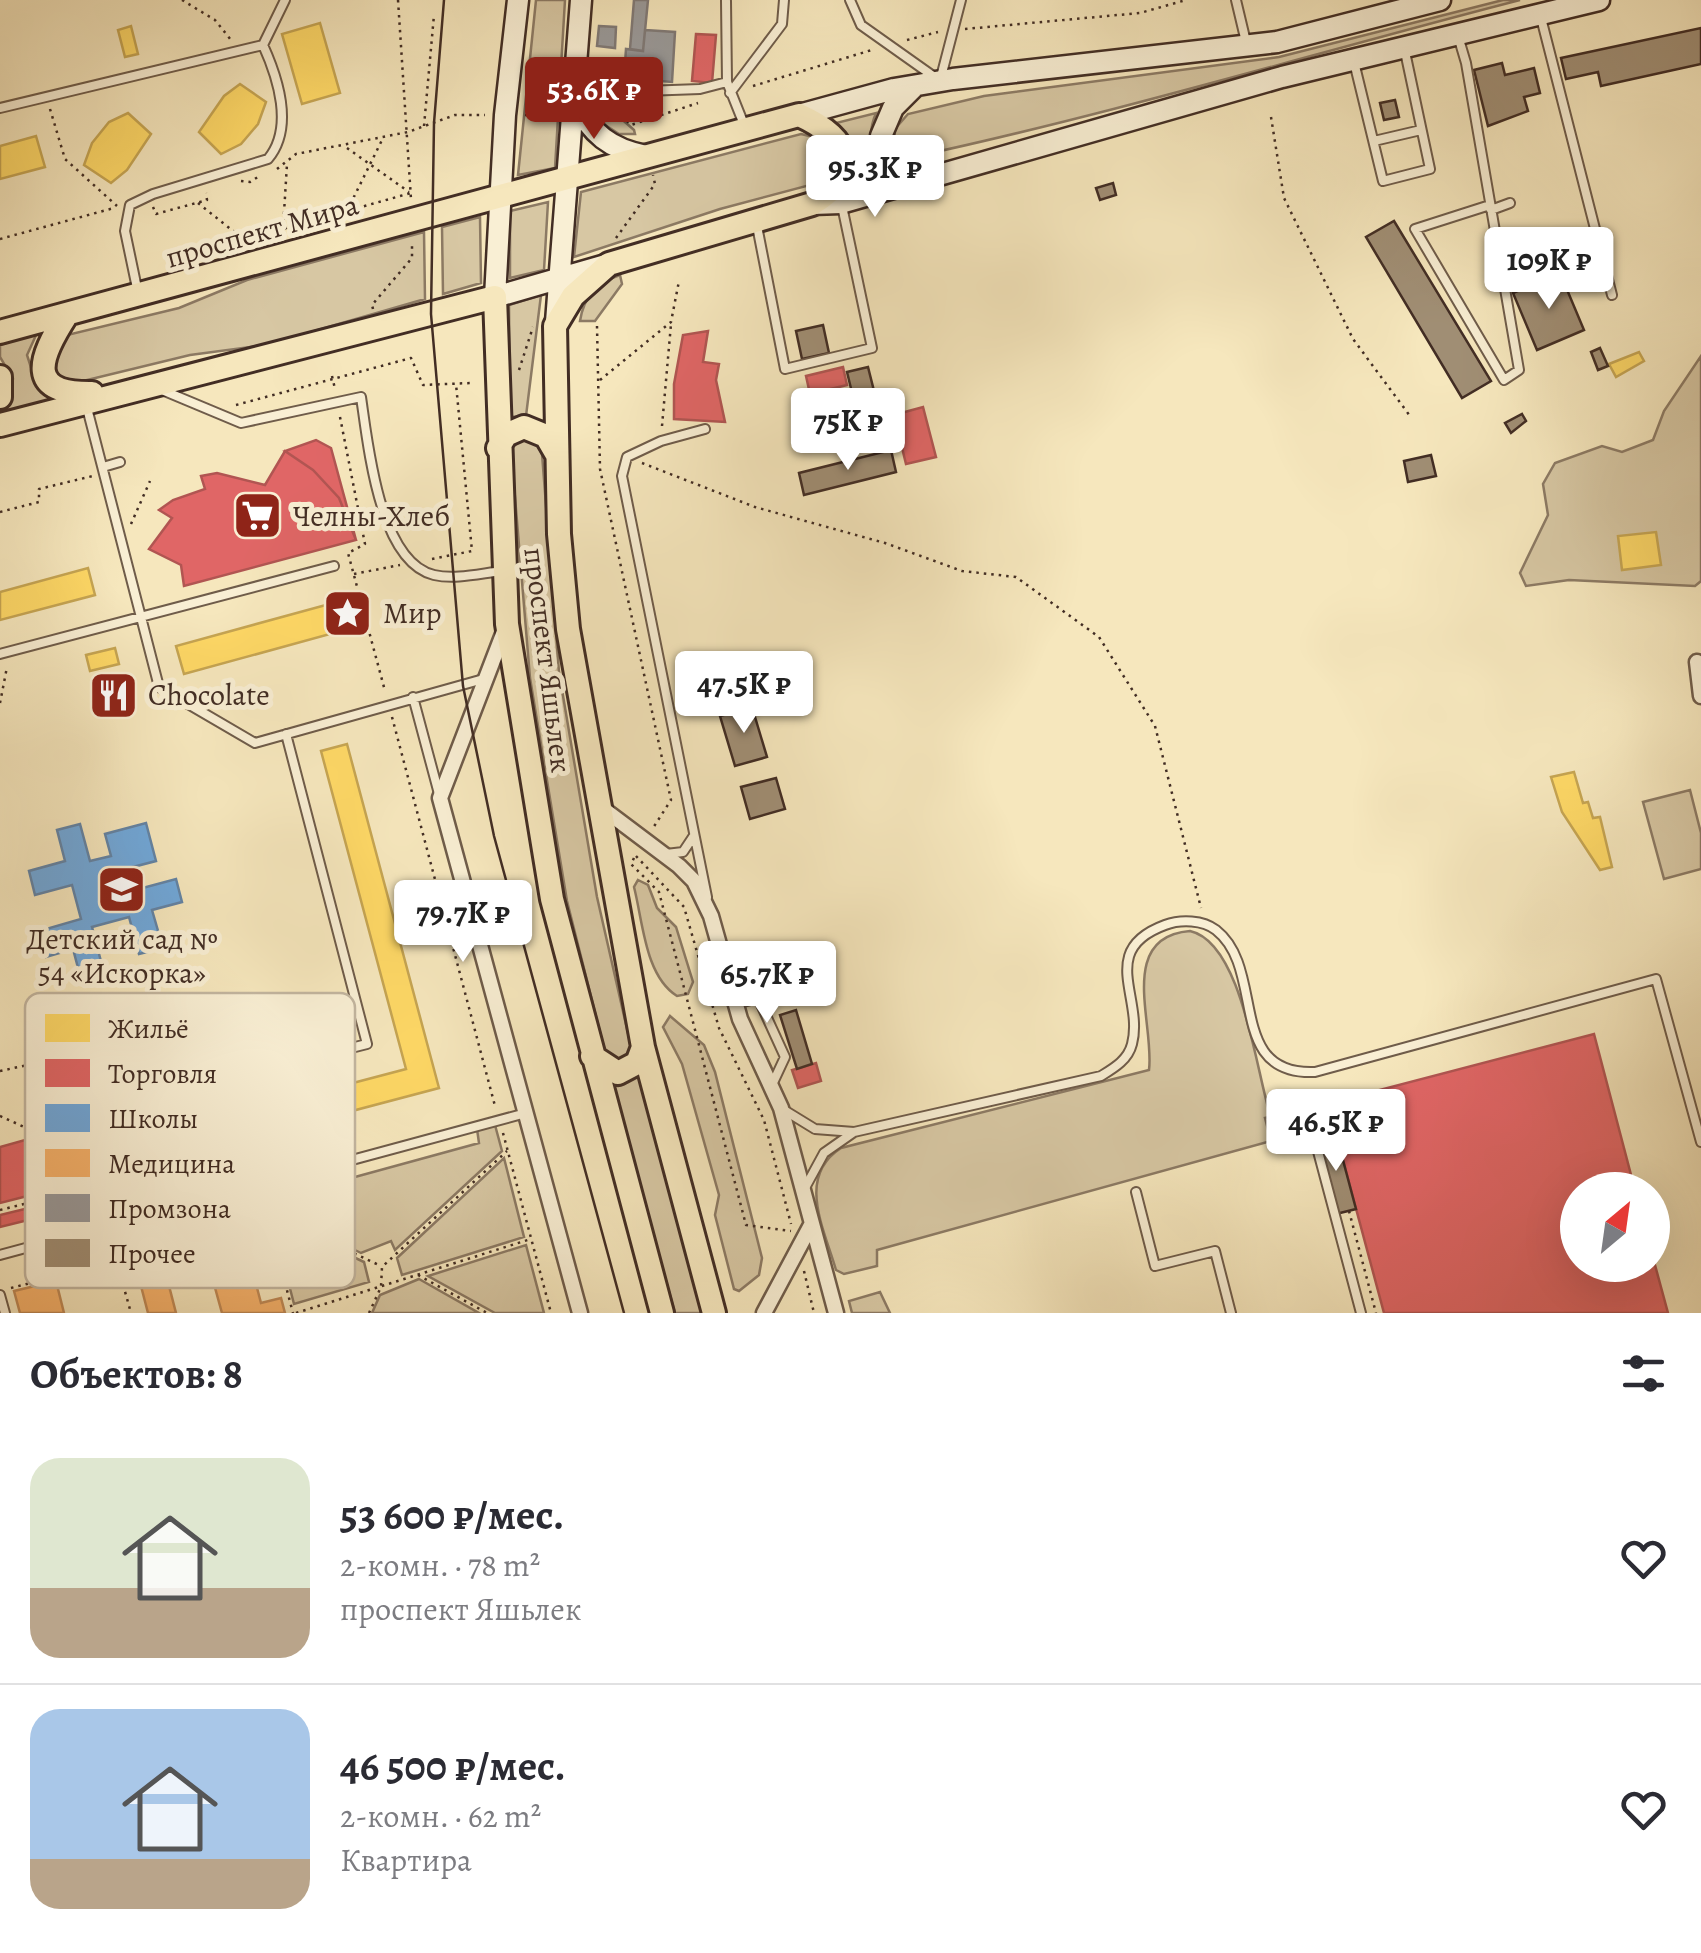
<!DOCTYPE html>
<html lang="ru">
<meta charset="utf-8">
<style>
body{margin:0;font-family:Alegreya,serif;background:#f2f2f3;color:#2b2b33;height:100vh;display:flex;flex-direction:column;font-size:38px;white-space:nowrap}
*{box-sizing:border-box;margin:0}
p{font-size:32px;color:#7c7c81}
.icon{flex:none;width:55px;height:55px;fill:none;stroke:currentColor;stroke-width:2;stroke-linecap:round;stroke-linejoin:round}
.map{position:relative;height:1313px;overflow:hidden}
.drawer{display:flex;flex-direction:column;background:#fff;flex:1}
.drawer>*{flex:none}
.needle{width:65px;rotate:29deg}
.tools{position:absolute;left:1560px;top:1172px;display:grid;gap:20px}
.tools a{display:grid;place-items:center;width:110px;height:110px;border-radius:50%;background:#fff;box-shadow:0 10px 40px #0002;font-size:50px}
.price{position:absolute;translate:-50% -85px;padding:0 22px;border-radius:10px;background:#fff;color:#222;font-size:32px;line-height:65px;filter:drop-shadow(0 2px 5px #0008)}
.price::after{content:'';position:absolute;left:50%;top:60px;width:30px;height:22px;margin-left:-15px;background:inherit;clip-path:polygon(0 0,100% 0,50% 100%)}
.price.selected{background:#8f2418;color:#fff}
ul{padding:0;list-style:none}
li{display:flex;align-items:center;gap:30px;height:250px;padding:0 30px}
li+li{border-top:2px solid #e1e1e2}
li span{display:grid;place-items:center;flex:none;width:280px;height:200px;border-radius:30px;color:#555}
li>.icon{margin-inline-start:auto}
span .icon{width:120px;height:120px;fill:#fffc;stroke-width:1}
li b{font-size:42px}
h2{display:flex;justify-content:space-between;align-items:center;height:120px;padding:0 30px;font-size:42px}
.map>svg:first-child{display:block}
</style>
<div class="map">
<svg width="1701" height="1313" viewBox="0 0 1701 1313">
<rect width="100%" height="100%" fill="#f6e7bd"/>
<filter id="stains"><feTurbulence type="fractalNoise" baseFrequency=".002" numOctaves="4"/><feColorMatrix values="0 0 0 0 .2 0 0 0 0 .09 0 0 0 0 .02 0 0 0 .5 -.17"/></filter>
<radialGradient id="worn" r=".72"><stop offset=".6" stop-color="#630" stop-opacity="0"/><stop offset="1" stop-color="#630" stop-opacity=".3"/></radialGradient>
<path fill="#d7c7a3" stroke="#8c7a64" stroke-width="2.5" d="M536 0H565L555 168 518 175Z
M1503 0H1520C1318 52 1117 113 913 157L897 150 894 130 908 114 984 96 1279 57Z
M591 92 634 130 635 134H619L596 119Z
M876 113C865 139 873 154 892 174L850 186 855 157 836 123Z
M801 134 818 138 829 161 814 184 720 209 574 257 581 192Z
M548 202 544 270 510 278V211Z
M480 217 481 283 443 294 442 227Z
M424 232 425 299 266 345 190 355 79 382C60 380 56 375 52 357L67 335 179 308 247 280Z
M620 275 622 284 595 321H580C584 296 596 283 620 275Z
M541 295 526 416 510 417 509 305Z
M37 333 27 355 36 383 52 401 4 412 13 379 0 357V345Z
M1701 356V581L1695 586 1569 580 1526 586 1520 573 1548 515 1543 484 1555 463 1602 446 1622 452 1653 440 1664 411Z
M520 440 536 442 542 454 559 672 597 897 632 1051 625 1063 606 1056 567 901 530 678 511 449Z
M1690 790 1701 833V869L1664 879 1643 802Z
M638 880 648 885 657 908 676 927 693 982 688 994 677 996C645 976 643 922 634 887Z
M1190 931C1240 942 1255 1062 1268 1107L1319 1095 1322 1104 1265 1118 1271 1141 877 1250V1266L844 1274 836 1270C824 1228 796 1177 841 1148L1149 1070C1155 1025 1116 937 1190 931Z
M670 1016 704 1045 715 1072 762 1258 759 1275 739 1291 734 1289 715 1215 719 1195 682 1064 663 1027Z
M639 1074 703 1313H675L610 1081 623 1083Z
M495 1125 502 1151 395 1250 391 1241 361 1253 268 1207 270 1186 277 1184 282 1197 479 1143 477 1129Z
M504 1158 524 1237 402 1275 397 1258Z
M272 1219 364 1262 369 1282 294 1304Z
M526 1245 544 1313H495L428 1276Z
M419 1279 479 1313H372L380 1295Z
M880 1292 890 1313H852L849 1301Z"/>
<path fill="#ffd966" stroke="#c6a552" stroke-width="2.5" d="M320 23 340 93 302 104 282 34Z
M131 26 138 54 125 57 118 30Z
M240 84 266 102 258 124 241 144 221 154 199 132 224 96Z
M128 113 151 134 127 170 111 183 84 165 92 143 109 122Z
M36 136 45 167 0 179V146Z
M1639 352 1644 361 1616 377 1609 364Z
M1656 532 1661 565 1622 570 1618 536Z
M88 568 95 595 0 620V592Z
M344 600 352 628 184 674 176 646Z
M115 648 119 664 90 671 86 655Z
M347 744 439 1088 91 1180 60 1064 85 1057 110 1147 406 1069 321 751Z
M1574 772 1583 803 1588 802 1593 818 1600 817 1612 867 1600 870 1562 812 1551 777Z"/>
<path fill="#e06666" stroke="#b15552" stroke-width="2.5" d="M696 34 716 35 712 83 692 81Z
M708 331 703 362 719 364 716 380 725 422 674 419V384L683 335Z
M843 367 847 385 810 394 806 376Z
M923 407 936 457 906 464 894 415Z
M316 440 331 448 356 540 339 498 313 470 285 451Z
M285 451 313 470 339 498 356 540 184 586 181 565 149 549 172 518 159 510 173 500 205 489 201 476 217 473 265 485Z
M123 678 129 682 133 699 99 713 93 687Z
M1594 1034 1635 1190H1578V1265H1652V1254L1668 1313H1384L1336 1134 1322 1105Z
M816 1063 821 1081 798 1088 792 1070Z
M25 1140 39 1193 0 1203V1147Z
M33 1207 36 1218 0 1227V1215Z"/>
<path fill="#6fa8dc" stroke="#6283a5" stroke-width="2.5" d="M146 823 156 861 133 867 139 889 176 879 182 902 152 910 163 948 139 954 129 917 92 927 104 973 81 979 73 949 46 957 39 931 81 919 72 885 35 895 29 871 65 861 57 830 80 824 90 861 111 856 105 834Z"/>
<path fill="#f6b26b" stroke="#c08a56" stroke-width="2.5" d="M242 1231 261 1303 281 1298 285 1313H222L209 1266 167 1278 176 1313H148L134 1259Z
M56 1281 64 1313H20L14 1291Z"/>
<path fill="#999" stroke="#7f7976" stroke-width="2.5" d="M634 0H648L643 51 630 49Z
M599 26 616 27 615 48 597 46Z
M645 30 675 32 672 82 624 78 626 49 643 51Z"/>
<path fill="#a08e74" stroke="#422d24" stroke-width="2.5" d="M1701 28V64L1601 86 1598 72 1566 79 1561 58Z
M1502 63 1505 75 1534 68 1540 93 1524 97 1528 111 1488 126 1474 70Z
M1395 100 1399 117 1384 120 1380 103Z
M1113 183 1116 195 1100 200 1096 188Z
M1394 221 1491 381 1462 398 1366 237Z
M1560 273 1584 330 1537 350 1513 293Z
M823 325 829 353 802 359 796 331Z
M1600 348 1608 366 1598 370 1591 352Z
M868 367 876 399 855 405 847 372Z
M1522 414 1526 421 1511 433 1505 423Z
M891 450 896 472 804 495 799 473Z
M1431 455 1436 476 1408 482 1404 461Z
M752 707 767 757 735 766 720 716Z
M776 778 785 809 750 819 741 787Z
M796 1010 812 1064 797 1069 780 1015Z
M1336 1134 1356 1209 1336 1214 1316 1139Z"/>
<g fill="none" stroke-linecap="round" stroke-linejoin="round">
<defs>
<path id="lane" d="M850 0 861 25 933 76
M1236 0 1246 42
M726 1 727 82 745 127
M1540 14 1612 295
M1458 36 1466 63 1519 370 1504 380 1415 229 1490 205
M1354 62 1383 181 1430 169 1404 47
M941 77 961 0
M644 91 700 89 727 82
M730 93 782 24 784 0
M0 108 263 45
M1374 141 1421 130
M1491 210 1510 203
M757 226 785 369 872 348 842 206
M138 293 125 231 130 205 153 194 268 159C294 128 278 78 263 45L285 0
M162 390 241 423 361 397C368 444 379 562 434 575 456 580 482 573 503 571
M87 408 159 687 255 743 487 678
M705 429 661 441 627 457 622 476 707 897
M103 467 120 462
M0 654 334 566
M413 697 439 794
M666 854 683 852 693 837
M736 1004 758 998 785 1057 771 1087
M311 1058 321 1091
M118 1059 129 1104 367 1044 286 734
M784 1110 815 1129 854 1132
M329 1117 343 1162
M1316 1144 1361 1313
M806 1186 824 1153 854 1132 1101 1076C1114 1068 1128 1060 1132 1044 1144 998 1097 950 1165 925 1181 919 1203 920 1216 930 1267 970 1225 1076 1315 1072L1656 979 1701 1142
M1136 1192 1155 1266 1215 1251 1231 1313
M0 1255 526 1113
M0 1295 5 1313"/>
<path id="street" d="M505 629 440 798 580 1313
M1697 662 1701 696
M602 808 679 866 694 881 711 916 740 1019 781 1108 836 1313
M764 1313 811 1225"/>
<path id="secondary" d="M518 0 505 115 495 297 609 264
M915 86 893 108 881 136 895 163 927 178
M575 101C591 134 610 149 646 156
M799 115 894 89 953 79 1277 42 1440 0
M812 204 841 203 1282 77 1599 0
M556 322 581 0"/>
<path id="primary" d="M66 316C39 358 25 394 92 393
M0 332 799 115C848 137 866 172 812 204L609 264 573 296 555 326 559 534 568 629 643 1047 714 1313
M0 377V397
M0 425 495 297 507 624 552 899 662 1313
M498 448 506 435 524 427 546 436 557 455
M592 1056 618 1073 637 1063 643 1047"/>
</defs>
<use href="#lane" stroke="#6f5c4a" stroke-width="12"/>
<use href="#street" stroke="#6f5c4a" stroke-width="19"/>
<use href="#secondary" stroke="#422d24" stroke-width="25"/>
<use href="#primary" stroke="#422d24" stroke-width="28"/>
<path stroke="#422d24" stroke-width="2.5" stroke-dasharray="2.5 5" stroke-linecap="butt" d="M182 0 215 20 231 40
M398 0 411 199
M965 29 1140 13 1186 0
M907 40 938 32
M753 86 875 49
M595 89 631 125 698 103
M50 109 65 159 117 206
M525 115H534L548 87H555
M1271 117 1284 198 1353 339 1410 416
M424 126 434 15
M347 148 409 192
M277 169 296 154 408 132 455 115H485
M241 181 250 182 261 175
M198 203 233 231 261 235 411 193
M153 207 156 214 207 200 206 193
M347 211 383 138
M283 229 287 164
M616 238 655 184 653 175
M0 239 114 208
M373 309 372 305 412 258V242
M597 326 600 469 671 800 653 828
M519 370 533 327
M332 376 335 389
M600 380 671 322 679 281
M236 405 411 358 423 385 471 383
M340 417 365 544 348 553 385 691
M662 426 671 324
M642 463 755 507 885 543 962 571 1016 577 1099 637 1155 726 1201 908
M0 512 39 502V489L93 476
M131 524 150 481
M432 559 472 551 456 384
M354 574 400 565
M0 703 7 667
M392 717 495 1106
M636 856 684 907 719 1028 764 1120 791 1224
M634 858 631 864 659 892 746 1225 791 1231
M0 1071 46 1061
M0 1116 33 1131 76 1182 119 1204 123 1210
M33 1129 47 1060 86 1047 105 1054
M503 1133 551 1313
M34 1194 44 1232
M262 1196 293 1313
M0 1210 36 1201
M1349 1211 1376 1313
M266 1212 381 1266
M117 1263 131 1313
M804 1271 814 1313
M418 1275 487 1313
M11 1288 117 1261 130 1249 267 1215
M296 1313 531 1239
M369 1313 381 1287 382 1267 507 1151"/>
<use href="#lane" stroke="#f9efd4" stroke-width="8"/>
<use href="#street" stroke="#f9efd4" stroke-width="14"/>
<use href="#secondary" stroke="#f9efd4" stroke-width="20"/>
<use href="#primary" stroke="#f6e7bd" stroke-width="22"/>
<path stroke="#422d24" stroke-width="2.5" d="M444 0 434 123 431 314 463 686 494 836 624 1313"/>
</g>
<defs>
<symbol id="supermarket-square" viewBox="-11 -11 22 22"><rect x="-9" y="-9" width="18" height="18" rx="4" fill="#8f2418" stroke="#f9efd4"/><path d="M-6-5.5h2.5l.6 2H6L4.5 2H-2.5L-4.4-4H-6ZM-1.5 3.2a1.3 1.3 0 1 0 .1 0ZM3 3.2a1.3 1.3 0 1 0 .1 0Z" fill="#fff"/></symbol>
<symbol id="sight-square" viewBox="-11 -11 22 22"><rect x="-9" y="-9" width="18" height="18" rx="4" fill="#8f2418" stroke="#f9efd4"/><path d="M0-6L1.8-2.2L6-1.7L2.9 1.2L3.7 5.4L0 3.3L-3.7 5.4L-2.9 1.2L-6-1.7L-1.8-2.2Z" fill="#fff"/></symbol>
<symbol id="restaurant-square" viewBox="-11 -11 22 22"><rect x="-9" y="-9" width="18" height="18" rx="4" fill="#8f2418" stroke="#f9efd4"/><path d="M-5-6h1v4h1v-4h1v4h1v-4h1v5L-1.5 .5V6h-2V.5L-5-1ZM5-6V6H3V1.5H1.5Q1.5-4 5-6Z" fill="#fff"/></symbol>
<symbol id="school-square" viewBox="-11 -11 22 22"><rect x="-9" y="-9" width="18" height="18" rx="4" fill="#8f2418" stroke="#f9efd4"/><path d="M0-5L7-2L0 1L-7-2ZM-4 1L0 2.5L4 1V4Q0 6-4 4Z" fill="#fff"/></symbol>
</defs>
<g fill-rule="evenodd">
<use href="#supermarket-square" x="230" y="488" width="55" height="55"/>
<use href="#sight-square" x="320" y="586" width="55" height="55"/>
<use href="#restaurant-square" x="86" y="668" width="55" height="55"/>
<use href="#school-square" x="94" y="862" width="55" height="55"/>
</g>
<g text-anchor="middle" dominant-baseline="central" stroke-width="10" stroke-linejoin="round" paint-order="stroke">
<g font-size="30" fill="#422d24" stroke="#f9efd4">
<text transform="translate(262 231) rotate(-16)">проспект Мира</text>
<text transform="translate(548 660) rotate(83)">проспект Яшьлек</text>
</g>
<g font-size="30" fill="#422d24" stroke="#f9efd4" text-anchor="start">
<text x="293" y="516">Челны-Хлеб</text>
<text x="383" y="613">Мир</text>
<text x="148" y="695">Chocolate</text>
<text x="122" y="939" text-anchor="middle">Детский сад №<tspan x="122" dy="34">54 «Искорка»</tspan></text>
</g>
</g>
<rect x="25" y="993" width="330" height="295" rx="15" fill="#f9efd4" stroke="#c2b59f" stroke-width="2.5"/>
<rect x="45" y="1014" width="45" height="28" fill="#ffd966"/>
<rect x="45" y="1059" width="45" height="28" fill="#e06666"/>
<rect x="45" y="1104" width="45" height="28" fill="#6fa8dc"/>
<rect x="45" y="1149" width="45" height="28" fill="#f6b26b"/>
<rect x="45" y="1194" width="45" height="28" fill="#999"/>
<rect x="45" y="1239" width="45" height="28" fill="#a08e74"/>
<g font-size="28" fill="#422d24">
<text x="108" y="1038">Жильё</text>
<text x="108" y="1083">Торговля</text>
<text x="108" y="1128">Школы</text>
<text x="108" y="1173">Медицина</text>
<text x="108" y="1218">Промзона</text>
<text x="108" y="1263">Прочее</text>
</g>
<rect width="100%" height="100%" filter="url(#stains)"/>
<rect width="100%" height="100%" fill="url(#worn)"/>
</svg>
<div class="tools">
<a><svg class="needle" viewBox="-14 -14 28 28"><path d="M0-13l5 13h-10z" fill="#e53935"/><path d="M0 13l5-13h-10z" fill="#7c7c81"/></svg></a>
</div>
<b class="price selected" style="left:594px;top:142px">53.6K ₽</b>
<b class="price" style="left:875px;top:220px">95.3K ₽</b>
<b class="price" style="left:1549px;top:312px">109K ₽</b>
<b class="price" style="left:848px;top:473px">75K ₽</b>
<b class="price" style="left:744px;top:736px">47.5K ₽</b>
<b class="price" style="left:463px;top:965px">79.7K ₽</b>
<b class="price" style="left:767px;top:1026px">65.7K ₽</b>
<b class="price" style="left:1336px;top:1174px">46.5K ₽</b>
</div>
<section class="drawer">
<h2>Объектов: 8<svg class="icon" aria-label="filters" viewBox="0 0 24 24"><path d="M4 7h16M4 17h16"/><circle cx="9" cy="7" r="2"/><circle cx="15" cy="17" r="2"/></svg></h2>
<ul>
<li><span style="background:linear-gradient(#dfe7d0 65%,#b9a48a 0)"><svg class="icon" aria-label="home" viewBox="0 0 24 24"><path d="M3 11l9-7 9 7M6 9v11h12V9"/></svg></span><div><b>53 600 ₽/мес.</b><p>2-комн. · 78 m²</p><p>проспект Яшьлек</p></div><svg class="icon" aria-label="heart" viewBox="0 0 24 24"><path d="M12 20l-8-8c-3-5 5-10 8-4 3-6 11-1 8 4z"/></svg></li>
<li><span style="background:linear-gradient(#a9c7e8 75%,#b9a48a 0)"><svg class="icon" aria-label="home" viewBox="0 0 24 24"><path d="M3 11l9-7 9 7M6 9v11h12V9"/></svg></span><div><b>46 500 ₽/мес.</b><p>2-комн. · 62 m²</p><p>Квартира</p></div><svg class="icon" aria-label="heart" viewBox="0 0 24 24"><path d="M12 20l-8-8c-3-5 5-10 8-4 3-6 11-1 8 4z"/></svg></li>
</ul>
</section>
